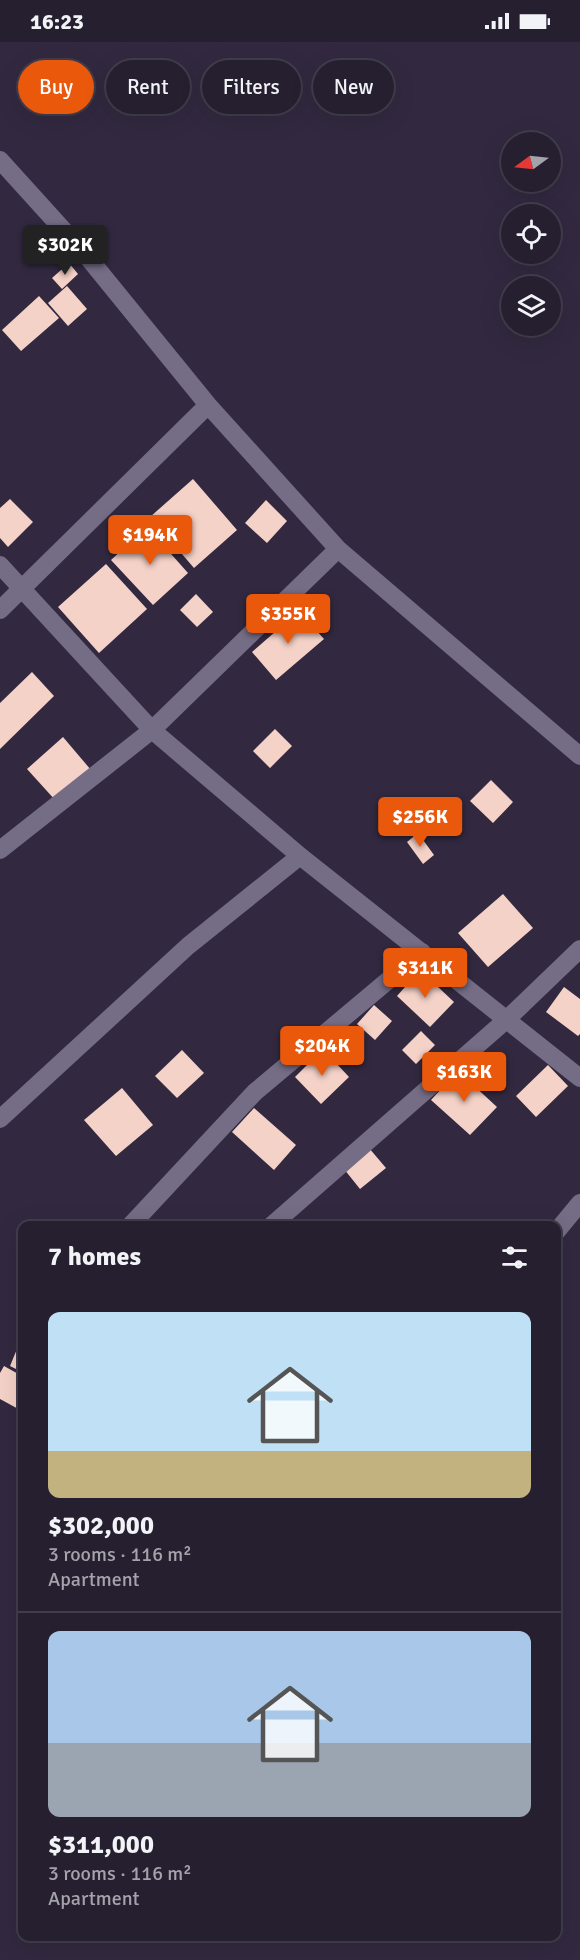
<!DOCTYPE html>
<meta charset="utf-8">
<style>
body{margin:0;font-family:Signika,sans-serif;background:#2e2738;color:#f1f3f6;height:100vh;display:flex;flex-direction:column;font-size:22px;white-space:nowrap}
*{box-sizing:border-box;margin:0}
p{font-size:20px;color:#a4a2ab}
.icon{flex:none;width:33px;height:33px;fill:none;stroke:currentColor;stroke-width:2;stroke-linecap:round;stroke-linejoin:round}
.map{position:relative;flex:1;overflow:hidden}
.panel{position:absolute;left:18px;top:1179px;width:543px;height:720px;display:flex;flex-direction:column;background:#261f30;border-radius:12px;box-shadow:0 6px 24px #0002,0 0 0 2px #423d4c}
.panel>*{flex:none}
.hud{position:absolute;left:18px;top:18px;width:544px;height:54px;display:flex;gap:12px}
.needle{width:39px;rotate:255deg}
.fabs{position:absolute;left:501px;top:90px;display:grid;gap:12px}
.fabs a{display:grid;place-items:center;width:60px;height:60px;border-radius:50%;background:#261f30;box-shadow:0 6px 24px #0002,0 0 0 2px #423d4c;font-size:30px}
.price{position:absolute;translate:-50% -51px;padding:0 14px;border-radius:6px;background:#ea580c;color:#fff;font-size:20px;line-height:39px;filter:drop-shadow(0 2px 3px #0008)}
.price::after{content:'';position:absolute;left:50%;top:36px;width:18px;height:14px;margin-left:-9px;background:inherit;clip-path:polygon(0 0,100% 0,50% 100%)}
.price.active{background:#222;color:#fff}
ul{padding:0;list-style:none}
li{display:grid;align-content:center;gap:12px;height:318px;padding:0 30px}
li+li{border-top:2px solid #423d4c}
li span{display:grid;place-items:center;height:186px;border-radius:12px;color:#555}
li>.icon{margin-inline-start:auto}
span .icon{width:108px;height:108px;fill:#fffc;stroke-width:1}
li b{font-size:26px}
h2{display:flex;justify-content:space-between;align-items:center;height:72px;padding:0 30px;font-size:26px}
.tag{padding:0 21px;border-radius:27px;background:#261f30;box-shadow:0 6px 24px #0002,0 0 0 2px #423d4c;font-size:21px;line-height:54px}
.tag.active{background:#ea580c;color:#fff}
.status{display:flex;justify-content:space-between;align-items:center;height:42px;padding:0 30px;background:#261f30;direction:ltr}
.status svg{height:16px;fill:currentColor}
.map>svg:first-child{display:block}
</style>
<div class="status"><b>16:23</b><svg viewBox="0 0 49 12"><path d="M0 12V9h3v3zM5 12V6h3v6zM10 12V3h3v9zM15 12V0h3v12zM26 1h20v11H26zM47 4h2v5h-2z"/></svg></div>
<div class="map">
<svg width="580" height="1918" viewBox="0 0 580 1918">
<rect width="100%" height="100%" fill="#322940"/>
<path fill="#f5d2c8" d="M69 221 78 232 62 247 52 236Z
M67 244 87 267 68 284 48 261Z
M39 254 59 276 21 309 2 288Z
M193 437 237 488 194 526 150 475Z
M10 457 33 480 8 505 0 496V466Z
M266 458 287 479 267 501 245 481Z
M147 485 188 531 153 563 111 518Z
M106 522 147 567 99 611 58 565Z
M196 552 213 570 197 585 180 568Z
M299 569 324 597 276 638 252 610Z
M32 630 54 654 0 707V661Z
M275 687 292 704 270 726 253 709Z
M63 695 91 728 56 759 27 727Z
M491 738 513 760 493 781 470 759Z
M418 791 434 813 423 822 407 800Z
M503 852 533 886 488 925 458 891Z
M420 928 454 960 430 985 397 954Z
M564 945 580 957V992L578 994 546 970Z
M374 963 392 979 375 998 357 982Z
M421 989 435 1003 416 1022 402 1008Z
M323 1007 349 1035 321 1062 295 1035Z
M182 1008 204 1031 177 1056 155 1034Z
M548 1023 568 1044 536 1075 516 1054Z
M458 1029 497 1065 470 1093 431 1058Z
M122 1046 153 1083 116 1114 84 1078Z
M254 1066 296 1103 274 1128 232 1090Z
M369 1106 386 1126 360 1147 344 1127Z
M22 1295V1330L10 1324Z
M4 1324 22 1334V1369L0 1357V1331Z"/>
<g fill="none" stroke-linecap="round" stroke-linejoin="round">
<path stroke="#756c85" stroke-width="18" d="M0 118 86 213 208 363 338 507 580 714
M0 523 152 688 300 814 580 1036
M0 568 208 363
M0 808 152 688 338 507
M0 1077 188 904 300 814
M130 1184 255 1050 422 910
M271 1184 505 979 580 907
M556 1190 580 1161"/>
</g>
</svg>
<div class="fabs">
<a><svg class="needle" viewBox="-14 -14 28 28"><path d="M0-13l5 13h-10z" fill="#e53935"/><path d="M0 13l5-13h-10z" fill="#a4a2ab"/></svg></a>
<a><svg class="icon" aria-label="locate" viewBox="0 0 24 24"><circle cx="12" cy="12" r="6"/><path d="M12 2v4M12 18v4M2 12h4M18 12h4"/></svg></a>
<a><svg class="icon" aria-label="layers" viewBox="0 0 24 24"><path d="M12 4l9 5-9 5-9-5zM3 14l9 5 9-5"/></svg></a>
</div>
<b class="price active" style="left:65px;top:234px">$302K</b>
<b class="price" style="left:150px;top:524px">$194K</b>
<b class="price" style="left:288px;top:603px">$355K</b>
<b class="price" style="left:420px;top:806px">$256K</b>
<b class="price" style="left:425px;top:957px">$311K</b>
<b class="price" style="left:322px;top:1035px">$204K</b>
<b class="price" style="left:464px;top:1061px">$163K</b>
<div class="hud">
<a class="tag active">Buy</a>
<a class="tag">Rent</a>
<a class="tag">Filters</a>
<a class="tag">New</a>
</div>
<section class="panel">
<h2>7 homes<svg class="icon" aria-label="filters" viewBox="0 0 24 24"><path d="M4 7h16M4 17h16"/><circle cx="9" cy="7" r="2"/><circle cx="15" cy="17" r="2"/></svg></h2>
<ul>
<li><span style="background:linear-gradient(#bfe0f5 75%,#c2b280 0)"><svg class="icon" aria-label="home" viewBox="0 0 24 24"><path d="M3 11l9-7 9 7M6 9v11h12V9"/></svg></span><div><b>$302,000</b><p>3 rooms · 116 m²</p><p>Apartment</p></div></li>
<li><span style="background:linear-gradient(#a9c7e8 60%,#9aa5b1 0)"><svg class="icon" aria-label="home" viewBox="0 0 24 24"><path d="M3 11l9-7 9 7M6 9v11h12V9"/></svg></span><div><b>$311,000</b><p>3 rooms · 116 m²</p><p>Apartment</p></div></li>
</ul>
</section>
</div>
